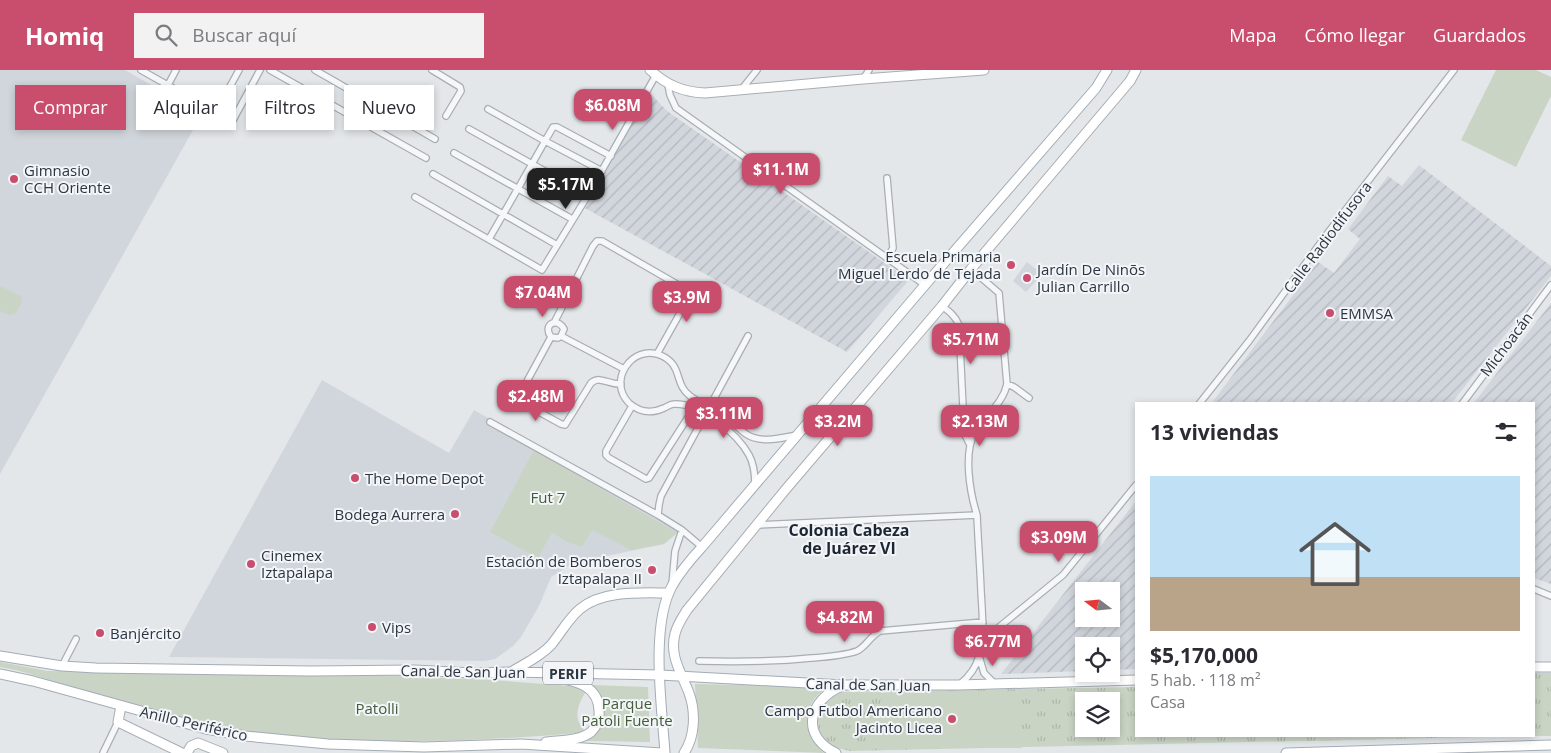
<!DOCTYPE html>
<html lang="es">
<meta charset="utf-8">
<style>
body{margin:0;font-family:"Open Sans",sans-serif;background:#f2f2f3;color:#2b2b33;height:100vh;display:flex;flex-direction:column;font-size:19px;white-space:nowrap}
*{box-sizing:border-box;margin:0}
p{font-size:16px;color:#7c7c81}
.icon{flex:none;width:28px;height:28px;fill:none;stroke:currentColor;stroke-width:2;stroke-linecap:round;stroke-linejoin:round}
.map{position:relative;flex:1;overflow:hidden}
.panel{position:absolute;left:1135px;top:332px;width:400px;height:335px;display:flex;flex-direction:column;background:#fff;border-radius:0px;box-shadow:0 2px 8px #0003}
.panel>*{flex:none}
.guide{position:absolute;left:15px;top:15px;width:475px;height:45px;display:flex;gap:10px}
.needle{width:32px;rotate:286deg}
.tools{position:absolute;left:1075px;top:512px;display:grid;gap:10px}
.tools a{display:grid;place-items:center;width:45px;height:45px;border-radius:0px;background:#fff;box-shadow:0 2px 8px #0003;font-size:25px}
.price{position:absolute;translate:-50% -42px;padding:0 11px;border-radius:10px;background:#c94e6d;color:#fff;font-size:16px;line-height:32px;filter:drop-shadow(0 1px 2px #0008)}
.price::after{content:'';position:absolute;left:50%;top:30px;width:15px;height:11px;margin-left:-8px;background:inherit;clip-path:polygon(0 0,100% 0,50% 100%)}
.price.on{background:#222;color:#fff}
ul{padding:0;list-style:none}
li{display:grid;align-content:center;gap:10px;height:265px;padding:0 15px}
li span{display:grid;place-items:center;height:155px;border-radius:0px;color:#555}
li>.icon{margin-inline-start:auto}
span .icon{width:90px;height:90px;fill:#fffc;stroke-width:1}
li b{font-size:21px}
h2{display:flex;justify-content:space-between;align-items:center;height:60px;padding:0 15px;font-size:21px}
.pill{padding:0 18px;border-radius:0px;background:#fff;box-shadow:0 2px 8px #0003;font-size:18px;line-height:45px}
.pill.on{background:#c94e6d;color:#fff}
header{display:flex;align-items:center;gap:30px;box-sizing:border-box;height:70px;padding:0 25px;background:#c94e6d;color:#fff}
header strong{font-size:24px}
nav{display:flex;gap:28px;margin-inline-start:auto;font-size:18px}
.search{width:350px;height:45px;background:#f2f2f3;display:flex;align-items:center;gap:12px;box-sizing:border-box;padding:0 18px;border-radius:0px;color:#7c7c81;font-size:19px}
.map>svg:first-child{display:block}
</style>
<header>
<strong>Homiq</strong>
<div class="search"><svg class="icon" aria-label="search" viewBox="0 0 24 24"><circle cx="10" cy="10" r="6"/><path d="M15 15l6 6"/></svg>Buscar aquí</div>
<nav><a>Mapa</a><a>Cómo llegar</a><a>Guardados</a></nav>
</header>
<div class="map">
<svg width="1551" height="683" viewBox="0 0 1551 683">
<defs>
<pattern id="industrial-furrows" width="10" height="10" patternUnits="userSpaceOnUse" patternTransform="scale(1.25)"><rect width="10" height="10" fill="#d1d6dc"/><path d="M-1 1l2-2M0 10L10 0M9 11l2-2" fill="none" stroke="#b4b8be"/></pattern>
<pattern id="grass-tufts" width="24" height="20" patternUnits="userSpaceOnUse" patternTransform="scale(1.25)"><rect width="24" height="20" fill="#cad4c4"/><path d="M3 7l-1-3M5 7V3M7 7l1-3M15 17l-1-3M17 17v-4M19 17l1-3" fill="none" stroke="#aeb7aa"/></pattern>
</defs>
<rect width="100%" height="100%" fill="#e3e7ea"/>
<path fill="#d1d6dc" d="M0 0H125L202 44 0 404Z
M1027 192 1042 204 1026 222 1013 211Z
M322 310 449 383 474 340 681 457 677 463 664 474 573 493 551 507 540 534 521 567 513 576 495 589 484 591 169 587Z"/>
<path fill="url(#industrial-furrows)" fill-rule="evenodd" d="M650 23 667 41 909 210 847 282 583 137Z
M1419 95 1551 196V206L1451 334H1211L1318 192 1334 203 1360 169 1348 159 1388 106 1402 116Z
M1551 233V514L1534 508V334H1473Z
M1136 431V599L1111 600V576H1084V601L1001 604ZM1084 521H1111V549H1084Z"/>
<path fill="url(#grass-tufts)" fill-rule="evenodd" d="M1534 603H1551V666H1534Z
M1136 617V666H1523L850 681C842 679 833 678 827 672 815 661 815 641 827 629 829 626 834 624 837 622ZM1084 631H1111V659H1084Z"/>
<path fill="#cad4c4" d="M1496 0H1536L1551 7V26L1516 97 1461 70Z
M0 216 21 226 22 232 15 244 10 245 0 241Z
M534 380 677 463 664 474 631 480 592 460 582 477 565 471 552 462 538 488 490 462Z
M0 592 48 601 377 605 493 610 570 616 581 619 585 623C577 636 573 649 585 661L579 663C451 673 320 679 193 652 176 648 159 642 142 638 119 631 96 625 73 618 49 610 25 601 0 597Z
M695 614 827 617C823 621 818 624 815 628 800 649 811 666 824 683L698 678Z
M592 615 648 617 650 672 587 671C609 653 608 637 592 615Z
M1021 621 1022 678H881L882 622Z
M1320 666H1439L1321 671Z"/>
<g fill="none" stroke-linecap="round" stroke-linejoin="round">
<defs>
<path id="street" d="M141 0 208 38 215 40 220 35 239 0
M270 0 426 88
M315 0 435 69
M432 0 460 17 461 21 446 46
M863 9 869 0
M168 15 176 0
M668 15 670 25 676 38 925 215
M741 20 757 0
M488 39 545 71 552 59 553 57H557L611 86
M232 52 260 0
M469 59 532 94 489 169
M454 83 572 149
M433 104 557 175
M887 108 893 178 887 188
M588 125 656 5
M415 127 542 200 588 125 532 94 545 71 602 101
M942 236C950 242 955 246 959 255L964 358 965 365 970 375
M554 253 593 176 597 171H602L687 220 689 224 688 229 657 284
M561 266 564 259C557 246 542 255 551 267L558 268 561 266 624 299
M551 267 519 326V330L521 332 561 354 565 355 591 313C601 305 608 315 621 314
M1007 314 1014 317 1029 328
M1199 334 1249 271 1327 164 1454 0
M1462 334 1551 215
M632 336 606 381V385L609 388 646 409 649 408 694 338
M490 352 658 445 682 460 702 477
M755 415C755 405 754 394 749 385 737 363 700 333 674 334 670 334 667 337 664 338 651 344 639 342 629 333 607 311 632 274 660 285 684 295 673 313 690 326 701 334 714 339 726 347 733 352 739 359 746 364 761 374 781 368 797 365
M658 445 659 435 661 426 748 266
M757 455 977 445
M672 514 675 481 682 460
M1534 519 1551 526
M982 571 1063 505 1136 415
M979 586 984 603 995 614
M699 591C737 592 773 592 811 588 826 587 843 586 857 581 867 576 869 567 880 561L983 552
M62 596 76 569
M960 614C970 606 976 598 979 586 985 565 982 542 981 521 980 496 978 470 977 445 970 423 963 383 975 362 985 345 1003 334 1007 314L999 223 971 199
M103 683 118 652"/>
<path id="secondary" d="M650 0C667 15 682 22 705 23L863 9 984 0
M121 636 118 652 182 683
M187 683 191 676 198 673 223 683
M684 683C695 667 696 642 689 623 682 604 669 586 675 564 677 555 682 548 687 540L786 419 942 236 971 199 1130 11 1136 0"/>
<path id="primary" d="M0 586 62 596 96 598 311 601 415 600 472 603 512 602 660 605 844 615H959L1136 610
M1534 597H1551
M513 601C526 593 541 586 551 575 561 563 568 549 580 539 603 520 640 523 669 523
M0 604 33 611 206 659 245 666 328 674 424 677 521 674 662 683
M546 672C560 670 580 671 591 662 596 657 599 651 599 645 601 616 577 611 554 607
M665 683C662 637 650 557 672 516 680 502 691 489 702 477L925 215 1096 18 1107 0
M836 683C800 666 808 630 842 616
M1286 683 1551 675"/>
</defs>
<use href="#street" stroke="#a8aeb4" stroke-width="8"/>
<use href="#secondary" stroke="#a8aeb4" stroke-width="11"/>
<use href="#primary" stroke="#a3acb6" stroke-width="11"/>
<use href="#street" stroke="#f6f7f9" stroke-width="5.5"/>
<use href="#secondary" stroke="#fff" stroke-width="9"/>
<use href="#primary" stroke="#fff" stroke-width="9"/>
</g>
<g fill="#c94e6d" stroke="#f3f5f8" stroke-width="2">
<circle cx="14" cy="109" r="5"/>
<circle cx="1011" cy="195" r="5"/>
<circle cx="1027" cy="208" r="5"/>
<circle cx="1330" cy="243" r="5"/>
<circle cx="355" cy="408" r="5"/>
<circle cx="455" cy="444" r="5"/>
<circle cx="251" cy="494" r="5"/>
<circle cx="652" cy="500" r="5"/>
<circle cx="372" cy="557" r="5"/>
<circle cx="100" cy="563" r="5"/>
<circle cx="952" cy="649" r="5"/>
</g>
<g text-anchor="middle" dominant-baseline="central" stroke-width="4" stroke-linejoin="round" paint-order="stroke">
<rect fill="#f3f5f8" stroke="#676f79" stroke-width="1" x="543" y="591.5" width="50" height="23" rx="4"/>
<g font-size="14" font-weight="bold" fill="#2b3642">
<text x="568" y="603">PERIF</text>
</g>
<g font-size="15" fill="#2b3642" stroke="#f3f5f8" text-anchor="start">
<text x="24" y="100">Gimnasio<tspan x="24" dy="17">CCH Oriente</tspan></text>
<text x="1001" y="186" text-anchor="end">Escuela Primaria<tspan x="1001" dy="17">Miguel Lerdo de Tejada</tspan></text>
<text x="1037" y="199">Jardín De Ninõs<tspan x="1037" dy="17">Julian Carrillo</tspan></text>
<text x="1340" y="243">EMMSA</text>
<text x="365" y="408">The Home Depot</text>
<text x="445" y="444" text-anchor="end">Bodega Aurrera</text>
<text x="261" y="485">Cinemex<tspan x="261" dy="17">Iztapalapa</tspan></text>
<text x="642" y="491" text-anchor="end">Estación de Bomberos<tspan x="642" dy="17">Iztapalapa II</tspan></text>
<text x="382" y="557">Vips</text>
<text x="110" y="563">Banjército</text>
<text x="942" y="640" text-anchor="end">Campo Futbol Americano<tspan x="942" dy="17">Jacinto Licea</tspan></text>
</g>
<g font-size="15" fill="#2b3642" stroke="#f3f5f8">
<text transform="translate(1327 167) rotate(-53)">Calle Radiodifusora</text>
<text transform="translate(1506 274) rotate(-53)">Michoacán</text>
<text transform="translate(463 601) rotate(1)">Canal de San Juan</text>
<text transform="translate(868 614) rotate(1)">Canal de San Juan</text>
<text transform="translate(194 653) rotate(13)">Anillo Periférico</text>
</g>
<g font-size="15" fill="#445d39" stroke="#f3f5f8">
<text x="548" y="427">Fut 7</text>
<text x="627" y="633">Parque<tspan x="627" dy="17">Patoli Fuente</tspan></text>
<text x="377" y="638">Patolli</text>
</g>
<g font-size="16" font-weight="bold" fill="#1d2733" stroke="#f3f5f8">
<text x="849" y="460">Colonia Cabeza<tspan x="849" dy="18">de Juárez VI</tspan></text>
</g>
</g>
</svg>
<div class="tools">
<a><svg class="needle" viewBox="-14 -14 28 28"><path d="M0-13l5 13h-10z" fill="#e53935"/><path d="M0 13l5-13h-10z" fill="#7c7c81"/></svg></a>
<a><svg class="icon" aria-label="locate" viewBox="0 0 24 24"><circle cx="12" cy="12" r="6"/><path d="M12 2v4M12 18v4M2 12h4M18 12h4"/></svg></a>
<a><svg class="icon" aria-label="layers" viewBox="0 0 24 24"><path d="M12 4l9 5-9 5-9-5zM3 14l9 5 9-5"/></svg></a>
</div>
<b class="price" style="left:613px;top:61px">$6.08M</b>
<b class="price" style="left:781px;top:125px">$11.1M</b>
<b class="price on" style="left:566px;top:140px">$5.17M</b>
<b class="price" style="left:543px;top:248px">$7.04M</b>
<b class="price" style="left:687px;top:253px">$3.9M</b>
<b class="price" style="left:971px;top:295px">$5.71M</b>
<b class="price" style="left:536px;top:352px">$2.48M</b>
<b class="price" style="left:724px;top:369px">$3.11M</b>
<b class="price" style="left:838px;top:377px">$3.2M</b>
<b class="price" style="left:980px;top:377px">$2.13M</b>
<b class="price" style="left:1059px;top:493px">$3.09M</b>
<b class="price" style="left:845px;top:573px">$4.82M</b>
<b class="price" style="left:993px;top:597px">$6.77M</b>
<div class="guide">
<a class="pill on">Comprar</a>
<a class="pill">Alquilar</a>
<a class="pill">Filtros</a>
<a class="pill">Nuevo</a>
</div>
<section class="panel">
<h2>13 viviendas<svg class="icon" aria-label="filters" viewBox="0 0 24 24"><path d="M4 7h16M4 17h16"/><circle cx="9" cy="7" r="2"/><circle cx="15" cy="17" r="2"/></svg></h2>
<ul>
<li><span style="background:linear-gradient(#bfe0f5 65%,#b9a48a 0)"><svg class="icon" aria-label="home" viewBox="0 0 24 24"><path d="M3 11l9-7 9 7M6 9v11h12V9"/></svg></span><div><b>$5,170,000</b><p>5 hab. · 118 m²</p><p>Casa</p></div></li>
</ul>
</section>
</div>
